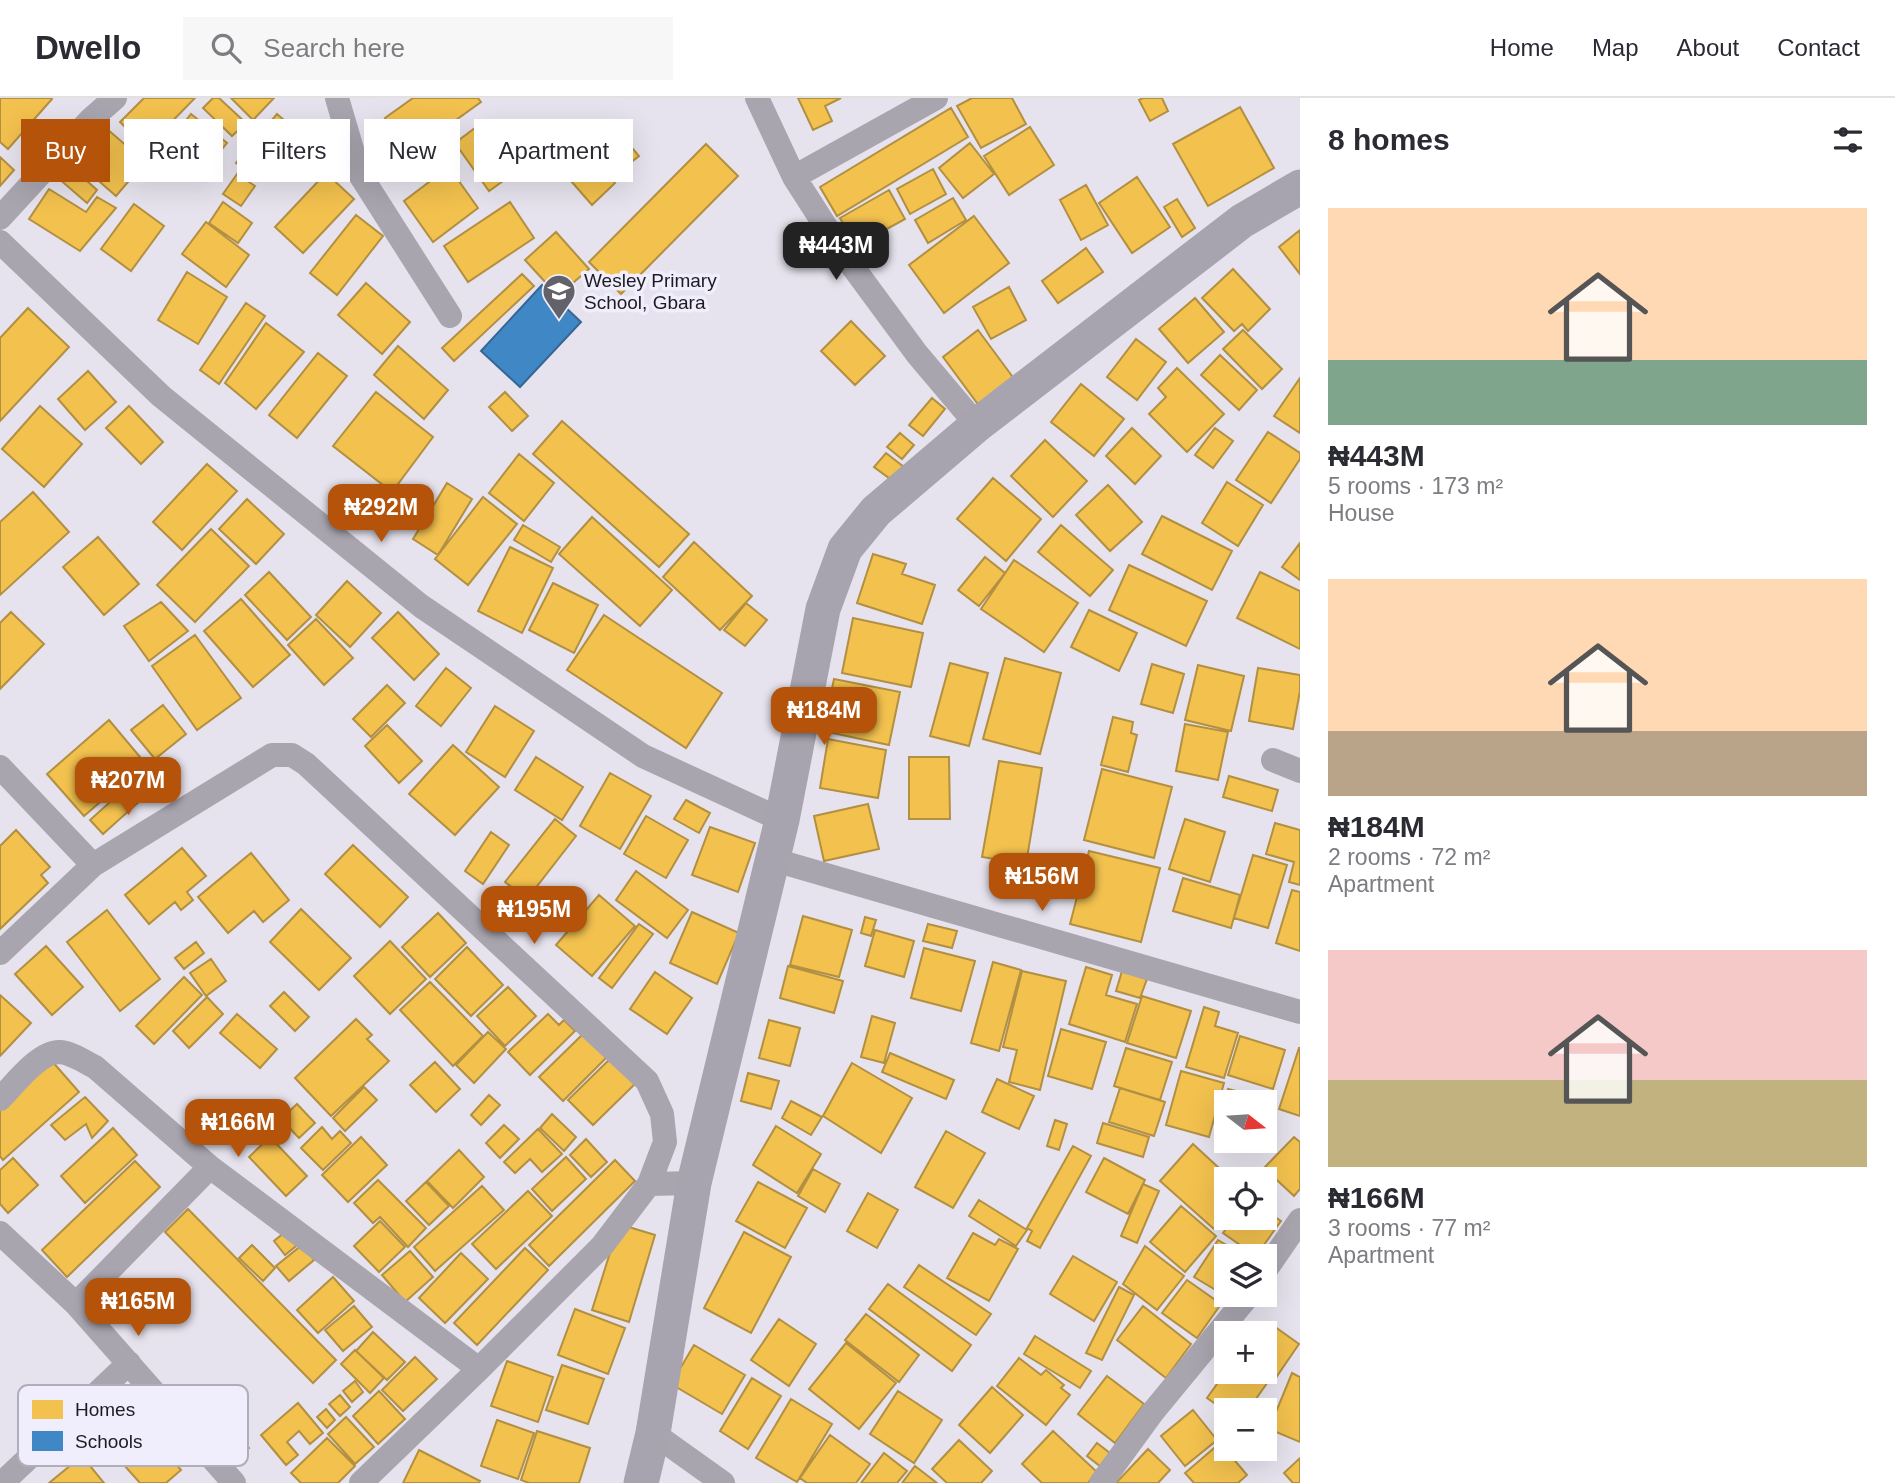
<!DOCTYPE html>
<meta charset="utf-8">
<style>
body{margin:0;font-family:Helvetica,sans-serif;background:#f7f7f7;color:#2b2b33;height:100vh;display:flex;flex-direction:column;font-size:26px;white-space:nowrap}
*{box-sizing:border-box;margin:0}
p{font-size:23px;color:#7c7c81}
.icon{flex:none;width:38px;height:38px;fill:none;stroke:currentColor;stroke-width:2;stroke-linecap:round;stroke-linejoin:round}
.map{position:relative;flex:1;overflow:hidden}
.side{display:flex;flex-direction:column;background:#fff;width:595px}
.side>*{flex:none}
.top-card{position:absolute;left:21px;top:21px;width:665px;height:63px;display:flex;gap:14px}
.needle{width:46px;rotate:107deg}
.tools{position:absolute;left:1214px;top:992px;display:grid;gap:14px}
.tools a{display:grid;place-items:center;width:63px;height:63px;border-radius:0px;background:#fff;box-shadow:0 7px 28px #0002;font-size:35px}
.price{position:absolute;translate:-50% -60px;padding:0 16px;border-radius:14px;background:#b45309;color:#fff;font-size:23px;line-height:46px;filter:drop-shadow(0 2px 4px #0008)}
.price::after{content:'';position:absolute;left:50%;top:42px;width:21px;height:16px;margin-left:-10px;background:inherit;clip-path:polygon(0 0,100% 0,50% 100%)}
.price.selected{background:#222;color:#fff}
ul{padding:0;list-style:none}
li{display:grid;align-content:center;gap:14px;height:371px;padding:0 28px}
li span{display:grid;place-items:center;height:217px;border-radius:0px;color:#555}
li>.icon{margin-inline-start:auto}
span .icon{width:126px;height:126px;fill:#fffc;stroke-width:1}
li b{font-size:30px}
h2{display:flex;justify-content:space-between;align-items:center;height:84px;padding:0 28px;font-size:30px}
.pill{padding:0 24px;border-radius:0px;background:#fff;box-shadow:0 7px 28px #0002;font-size:24px;line-height:63px}
.pill.selected{background:#b45309;color:#fff}
header{display:flex;align-items:center;gap:42px;box-sizing:border-box;height:98px;padding:0 35px;background:#fff;border-bottom:2px solid #e1e1e2}
header strong{font-size:33px}
nav{display:flex;gap:38px;margin-inline-start:auto;font-size:24px}
.search{width:490px;height:63px;background:#f7f7f7;display:flex;align-items:center;gap:18px;box-sizing:border-box;padding:0 24px;border-radius:0px;color:#7c7c81;font-size:26px}
main{display:flex;flex:1;min-height:0}
.map>svg:first-child{display:block}
</style>
<header>
<strong>Dwello</strong>
<div class="search"><svg class="icon" aria-label="search" viewBox="0 0 24 24"><circle cx="10" cy="10" r="6"/><path d="M15 15l6 6"/></svg>Search here</div>
<nav><a>Home</a><a>Map</a><a>About</a><a>Contact</a></nav>
</header>
<main>
<div class="map">
<svg width="1300" height="1385" viewBox="0 0 1300 1385">
<rect width="100%" height="100%" fill="#e6e3ee"/>
<path fill="#f2c14e" stroke="#b28f41" stroke-width="2" d="M0 0H51L52 1 8 51 0 44Z
M144 0H195L146 50 120 24Z
M213 0H219L246 25 232 38 203 10Z
M231 0H274L253 22Z
M413 0H478L481 4 410 55 385 20Z
M798 0H841L825 8 832 23 813 32Z
M972 0H1012L1026 26 981 50 957 8Z
M1143 0H1162L1168 13 1150 23 1139 2Z
M1240 9 1274 70 1208 108 1173 46Z
M951 10 968 39 837 118 820 89Z
M191 16 227 45 198 81 163 52Z
M277 16 298 34 257 83 236 65Z
M479 27 513 76 489 93 455 45Z
M1030 29 1054 67 1009 97 984 58Z
M106 30 145 64 116 98 77 64Z
M623 39 639 58 615 77 600 57Z
M970 45 994 76 963 100 939 70Z
M706 46 738 78 621 196 589 164Z
M0 59 14 72 0 88Z
M594 62 615 85 592 107 571 83Z
M69 67 97 92 87 105 58 80Z
M449 69 478 110 433 144 404 103Z
M933 71 946 96 910 116 897 91Z
M326 75 354 101 303 155 275 129Z
M237 76 255 88 241 108 223 96Z
M1137 79 1170 129 1132 155 1099 105Z
M1086 87 1108 127 1081 142 1060 102Z
M49 91 86 114 97 99 116 110 80 153 29 121Z
M889 92 905 121 856 148 840 120Z
M953 100 966 122 928 145 915 122Z
M1177 101 1195 130 1182 139 1164 109Z
M223 104 252 125 238 145 209 125Z
M510 104 534 140 468 184 444 148Z
M134 106 164 128 131 173 101 151Z
M356 117 383 138 337 197 310 175Z
M974 118 1009 165 944 215 909 167Z
M206 124 249 157 226 189 182 156Z
M1300 132V176L1279 149Z
M556 134 589 171 558 198 525 162Z
M1086 150 1103 174 1058 205 1042 183Z
M1233 171 1270 211 1248 233 1242 226 1234 233 1202 200Z
M187 174 227 199 198 246 158 222Z
M522 176 534 188 454 263 442 250Z
M366 185 410 224 382 256 338 217Z
M1009 189 1026 222 991 241 973 209Z
M1195 200 1224 234 1188 265 1159 231Z
M246 205 265 218 219 286 200 272Z
M28 210 69 249 0 323V240Z
M851 223 885 258 855 287 821 253Z
M266 225 304 254 256 311 225 285Z
M978 232 1015 282 980 309 943 259Z
M1243 232 1282 271 1262 291 1223 251Z
M1136 241 1166 264 1137 302 1107 279Z
M398 248 448 292 424 321 374 277Z
M318 255 347 278 297 340 269 317Z
M1220 257 1257 292 1239 312 1201 277Z
M1177 270 1224 316 1187 354 1149 316 1166 299 1158 290Z
M88 273 116 304 85 332 58 301Z
M1300 280V335L1274 318Z
M1081 286 1124 321 1094 358 1051 324Z
M376 294 433 339 392 394 333 348Z
M505 294 528 318 512 333 489 309Z
M932 300 945 311 923 338 909 327Z
M40 308 82 346 44 389 2 351Z
M129 308 163 344 141 366 106 330Z
M562 323 689 436 659 469 533 356Z
M1132 330 1161 358 1135 386 1106 358Z
M1215 330 1233 343 1213 370 1195 357Z
M1268 334 1300 355V361L1271 405 1236 382Z
M900 335 914 347 902 361 887 349Z
M1045 342 1087 383 1053 419 1011 378Z
M886 355 904 369 893 383 874 369Z
M519 356 554 385 524 423 489 395Z
M207 366 237 393 182 452 153 424Z
M993 380 1041 421 1006 463 957 421Z
M1227 384 1263 407 1238 448 1202 425Z
M447 385 472 401 438 457 413 441Z
M1108 387 1142 424 1110 453 1076 417Z
M33 394 69 434 0 497V424Z
M483 399 517 426 468 487 435 461Z
M247 401 284 436 256 466 219 431Z
M1162 418 1232 453 1212 492 1142 456Z
M592 419 672 492 640 528 559 456Z
M523 427 560 449 551 464 514 442Z
M1061 427 1113 472 1090 498 1038 454Z
M211 431 249 468 195 524 157 487Z
M98 439 139 486 104 517 63 469Z
M694 444 752 498 720 532 663 479Z
M1300 445V482L1282 469Z
M510 449 553 470 522 535 478 513Z
M873 456 906 466 902 476 935 487 922 526 857 505Z
M985 459 1005 475 979 508 958 492Z
M1014 462 1078 505 1044 554 981 511Z
M1129 467 1207 503 1186 548 1109 512Z
M269 474 311 519 287 542 245 497Z
M1260 474 1300 493V551L1237 520Z
M347 483 381 515 350 549 316 517Z
M553 485 598 507 574 555 529 532Z
M241 501 290 557 253 589 204 533Z
M161 504 188 533 149 563 124 528Z
M746 505 767 522 745 548 724 532Z
M1089 512 1137 535 1119 573 1071 549Z
M11 514 44 546 0 591V525Z
M398 514 439 556 414 582 372 540Z
M604 517 722 595 686 650 567 572Z
M853 520 923 535 911 589 842 575Z
M316 521 353 560 324 587 288 547Z
M195 537 241 600 197 632 152 568Z
M1005 560 1061 575 1040 656 983 641Z
M950 565 988 575 969 648 930 638Z
M1152 566 1184 576 1173 615 1141 606Z
M1198 567 1244 578 1231 633 1185 622Z
M446 570 471 590 441 628 416 608Z
M1258 570 1300 577V593L1293 631 1249 623Z
M834 581 900 594 889 647 823 633Z
M387 587 405 605 371 639 353 621Z
M163 607 186 636 155 661 131 632Z
M495 608 534 633 505 679 466 654Z
M1113 619 1133 624 1131 635 1137 637 1128 674 1101 667Z
M109 622 145 665 84 718 47 676Z
M1185 626 1228 634 1218 682 1176 673Z
M387 627 422 663 399 685 365 648Z
M828 641 886 652 878 700 820 690Z
M453 647 499 689 455 737 409 696Z
M536 659 583 689 562 722 515 692Z
M909 659H949L950 721H909Z
M999 663 1042 670 1026 766 982 759Z
M1102 671 1172 689 1154 760 1084 742Z
M610 675 651 698 620 751 580 728Z
M1229 678 1278 692 1272 713 1223 699Z
M129 687 142 701 103 736 90 722Z
M686 702 710 715 699 735 674 721Z
M868 706 879 751 824 763 814 718Z
M646 718 688 742 666 780 624 756Z
M555 721 576 738 527 801 505 784Z
M1185 721 1225 734 1210 784 1169 771Z
M1275 725 1300 732V787L1289 784 1294 764 1266 756Z
M710 729 755 745 738 794 692 777Z
M16 732 50 769 41 777 48 785 0 831V748Z
M491 734 509 747 483 786 465 773Z
M353 747 408 799 380 829 325 776Z
M182 750 206 778 187 794 193 802 181 812 175 804 149 826 125 797Z
M1089 753 1160 770 1141 844 1070 826Z
M251 755 289 802 263 824 254 813 228 835 198 799Z
M1253 757 1287 767 1268 830 1234 820Z
M636 773 688 812 667 840 616 802Z
M1183 780 1240 797 1231 830 1173 813Z
M1292 792 1300 794V853L1276 845Z
M599 797 635 828 592 878 556 847Z
M301 811 351 860 319 892 270 844Z
M107 812 160 881 120 913 67 844Z
M692 814 739 835 717 886 670 865Z
M438 815 466 845 430 879 402 849Z
M803 818 852 832 839 879 790 867Z
M865 819 876 822 871 838 861 835Z
M639 826 653 836 612 890 599 880Z
M928 826 957 833 952 850 923 843Z
M875 832 914 843 904 879 865 868Z
M390 843 426 881 390 916 354 878Z
M196 844 204 855 184 871 175 860Z
M46 848 83 889 52 917 15 876Z
M467 849 503 887 471 918 435 881Z
M924 850 975 863 961 913 911 900Z
M211 861 226 883 206 898 190 875Z
M993 864 1021 872 999 953 971 945Z
M788 868 843 883 834 915 780 900Z
M1086 869 1112 877 1106 897 1137 906 1125 944 1069 926Z
M1022 873 1066 883 1040 992 1009 984 1017 952 1003 949Z
M1122 873 1147 881 1140 900 1116 893Z
M655 874 692 900 667 936 630 911Z
M184 879 202 897 154 946 136 928Z
M430 884 483 938 453 968 400 912Z
M508 889 536 918 505 948 477 918Z
M284 894 309 919 295 933 270 908Z
M0 897 31 925 0 958Z
M1142 898 1191 913 1176 960 1127 945Z
M207 899 223 916 189 950 173 933Z
M1204 909 1219 914 1215 928 1238 935 1224 980 1186 969Z
M237 916 277 951 260 970 220 935Z
M548 916 559 927 564 922 575 933 530 977 508 954Z
M872 918 895 925 884 965 861 959Z
M356 921 372 937 367 941 389 963 331 1018 295 980Z
M769 922 800 930 790 968 759 960Z
M1061 931 1106 944 1092 991 1048 978Z
M488 934 506 951 474 985 456 967Z
M583 936 607 959 563 1003 539 979Z
M1240 938 1285 952 1273 991 1228 977Z
M1126 950 1172 964 1160 1002 1114 988Z
M1299 950H1300V1018L1279 1011Z
M890 955 954 982 946 1001 882 974Z
M613 958 637 984 593 1027 568 1002Z
M51 962 79 994 3 1062 0 1058V1008Z
M435 964 460 991 436 1014 410 987Z
M852 965 912 1000 881 1055 823 1018Z
M1181 973 1224 985 1209 1039 1166 1027Z
M748 975 779 983 771 1011 741 1003Z
M997 981 1034 998 1019 1031 982 1014Z
M364 989 377 1002 345 1033 333 1020Z
M1120 990 1165 1004 1154 1038 1109 1024Z
M1228 991 1244 995 1241 1004H1227V1029L1217 1026Z
M489 997 500 1007 481 1027 471 1017Z
M85 999 108 1023 92 1040 86 1026 65 1042 51 1027Z
M791 1003 822 1019 811 1037 782 1020Z
M297 1006 315 1025 299 1040 281 1021Z
M552 1016 576 1039 564 1053 540 1030Z
M1055 1022 1067 1026 1059 1052 1047 1048Z
M1103 1025 1149 1039 1143 1059 1097 1045Z
M504 1027 519 1041 500 1060 486 1045Z
M776 1028 821 1056 797 1095 753 1067Z
M322 1029 332 1041 340 1033 351 1045 323 1072 301 1050Z
M113 1030 137 1057 85 1105 61 1078Z
M538 1031 562 1056 542 1074 530 1061 515 1075 504 1064Z
M946 1033 985 1055 953 1110 915 1089Z
M270 1039 307 1078 286 1098 249 1059Z
M361 1039 387 1067 348 1104 322 1077Z
M1294 1039 1300 1044V1091L1294 1098 1264 1070Z
M586 1041 607 1064 591 1079 570 1057Z
M1193 1046 1232 1082H1227V1116L1214 1131 1160 1083Z
M1073 1048 1091 1058 1040 1150 1027 1143 1032 1133 1027 1130Z
M459 1052 484 1079 453 1110 427 1083Z
M566 1059 586 1081 552 1113 532 1091Z
M13 1060 38 1087 8 1115 0 1106V1072Z
M1104 1060 1145 1082 1128 1116 1086 1094Z
M615 1062 635 1083 549 1168 529 1147Z
M135 1063 160 1089 67 1179 42 1152Z
M813 1071 840 1086 825 1114 798 1098Z
M378 1082 426 1130 408 1149 380 1119 373 1125 354 1105Z
M426 1084 449 1108 429 1127 406 1103Z
M758 1084 807 1110 785 1150 736 1123Z
M1143 1086 1159 1093 1137 1145 1121 1138Z
M482 1088 504 1112 435 1173 414 1149Z
M528 1093 552 1118 496 1171 472 1146Z
M868 1095 898 1112 877 1150 847 1133Z
M979 1102 1027 1132 1016 1148 969 1118Z
M1181 1108 1216 1138 1185 1174 1150 1144Z
M188 1111 336 1262 313 1285 165 1134Z
M1265 1112 1281 1123 1256 1158 1223 1135 1234 1120H1265Z
M380 1123 405 1149 379 1174 354 1148Z
M619 1126 655 1137 629 1224 592 1212Z
M290 1130 301 1144 285 1157 274 1143Z
M744 1134 791 1159 751 1235 704 1210Z
M973 1135 995 1147 999 1141 1018 1151 989 1203 947 1180Z
M1218 1142 1245 1158H1227V1197H1231L1229 1200 1194 1179Z
M252 1147 275 1170 263 1183 239 1160Z
M302 1147 314 1162 289 1183 276 1168Z
M1145 1148 1184 1178 1157 1212 1123 1186Z
M525 1150 548 1172 477 1247 454 1225Z
M410 1153 433 1179 405 1204 382 1177Z
M461 1155 488 1181 445 1225 419 1200Z
M1073 1158 1117 1184 1094 1223 1050 1196Z
M919 1167 991 1216 976 1237 904 1189Z
M333 1179 354 1203 318 1235 297 1212Z
M1187 1182 1221 1206 1197 1240 1162 1215Z
M888 1186 971 1247 952 1273 869 1211Z
M1119 1189 1134 1197 1102 1262 1086 1255Z
M354 1208 372 1229 343 1253 325 1232Z
M1143 1208 1191 1246 1166 1280 1117 1242Z
M575 1211 625 1230 608 1276 558 1257Z
M866 1216 919 1257 899 1284 845 1242Z
M779 1221 816 1246 789 1288 751 1262Z
M1271 1226 1299 1246 1275 1281 1265 1274V1236H1263Z
M373 1234 405 1264 387 1282 356 1253Z
M1035 1238 1091 1273 1080 1290 1024 1256Z
M846 1245 896 1285 859 1331 809 1291Z
M694 1247 745 1277 722 1316 671 1286Z
M355 1252 384 1280 370 1295 341 1266Z
M415 1259 437 1281 403 1313 382 1292Z
M1019 1260 1041 1277 1046 1272 1064 1287 1061 1290 1070 1297 1046 1327 997 1288Z
M507 1263 553 1279 538 1324 491 1308Z
M562 1267 604 1281 588 1326 546 1312Z
M1227 1272 1260 1274 1270 1281 1248 1312 1227 1314 1207 1300Z
M1292 1275 1300 1279V1344L1269 1331Z
M1107 1278 1144 1306 1115 1345 1078 1316Z
M752 1280 781 1298 748 1351 720 1333Z
M355 1283 363 1294 352 1304 343 1293Z
M992 1289 1023 1317 990 1355 959 1327Z
M379 1293 405 1321 378 1346 353 1318Z
M898 1293 942 1322 914 1365 870 1336Z
M340 1297 350 1309 340 1318 329 1306Z
M791 1301 832 1326 797 1384 756 1360Z
M298 1305 323 1335 310 1346 299 1333 287 1344 298 1357 286 1367 261 1337Z
M326 1311 335 1322 327 1330 317 1319Z
M1193 1312 1217 1342 1185 1368 1161 1338Z
M136 1318 181 1372 166 1385H140L106 1347Z
M346 1319 374 1349 355 1366 328 1336Z
M497 1322 534 1335 518 1381 481 1368Z
M537 1333 590 1350 579 1385H529L521 1382Z
M1053 1333 1097 1374 1088 1385H1042L1022 1366Z
M830 1337 870 1366 856 1385H807L800 1380Z
M241 1339 249 1350 232 1362 224 1351Z
M327 1340 355 1368 338 1385H301L291 1375Z
M959 1342 992 1373 981 1385H947L932 1371Z
M1097 1345 1115 1359 1105 1372 1087 1358Z
M1220 1345 1247 1377 1238 1385H1194L1185 1375Z
M1148 1351 1170 1372 1158 1385H1116Z
M419 1352 480 1383 479 1385H403Z
M884 1355 907 1373 897 1385H861Z
M82 1358 104 1385H49Z
M1300 1360V1385H1293L1284 1375Z
M915 1368 937 1385H902Z"/>
<path fill="#3f88c5" stroke="#356794" stroke-width="2" d="M542 187 581 224 520 289 481 253Z"/>
<g fill="none" stroke-linecap="round" stroke-linejoin="round">
<path stroke="#a8a5af" stroke-width="24" d="M337 0 359 75 450 218
M757 0 794 79 844 157 917 256 977 327
M794 79 936 0
M0 120 90 22 115 0
M0 144 161 298 421 508 643 658 782 722
M1273 662 1300 673
M0 669 93 767
M771 761 1300 914
M0 855 93 767 272 657H292L306 666 647 983 662 1016 665 1044 649 1086
M0 1001C14 987 39 953 60 954 72 955 85 964 95 969L210 1069 479 1271
M0 1135 76 1206 234 1385
M1265 1173 1300 1122
M76 1206 210 1069
M653 1335 723 1385
M2 1385 129 1265
M361 1385 479 1271 602 1148 649 1086 694 1085
M1101 1385 1152 1315 1249 1197"/>
<path stroke="#a7a4af" stroke-width="35" d="M641 1385 653 1335 694 1085 782 722 823 511 845 451 876 413 977 327 1242 123 1300 89"/>
</g>
<defs>
<symbol id="school-pin" viewBox="-11 -11 22 30"><path d="M0 17L-7.5 6A9.5 9.5 0 1 1 7.5 6Z" fill="#636169" stroke="#f0edfc"/><path d="M0-5L7-2L0 1L-7-2ZM-4 1L0 2.5L4 1V4Q0 6-4 4Z" fill="#fff"/></symbol>
</defs>
<g fill-rule="evenodd">
<use href="#school-pin" x="540" y="174" width="38" height="52"/>
</g>
<g text-anchor="middle" dominant-baseline="central" stroke-width="7" stroke-linejoin="round" paint-order="stroke">
<g font-size="19" fill="#1d1b22" stroke="#f0edfc" text-anchor="start">
<text x="584" y="182">Wesley Primary<tspan x="584" dy="22">School, Gbara</tspan></text>
</g>
</g>
<rect x="18" y="1287" width="230" height="81" rx="10" fill="#f0edfc" stroke="#b1aebb" stroke-width="2"/>
<rect x="32" y="1302" width="31" height="19" fill="#f2c14e"/>
<rect x="32" y="1333" width="31" height="20" fill="#3f88c5"/>
<g font-size="19" fill="#1d1b22">
<text x="75" y="1318">Homes</text>
<text x="75" y="1350">Schools</text>
</g>
</svg>
<div class="tools">
<a><svg class="needle" viewBox="-14 -14 28 28"><path d="M0-13l5 13h-10z" fill="#e53935"/><path d="M0 13l5-13h-10z" fill="#7c7c81"/></svg></a>
<a><svg class="icon" aria-label="locate" viewBox="0 0 24 24"><circle cx="12" cy="12" r="6"/><path d="M12 2v4M12 18v4M2 12h4M18 12h4"/></svg></a>
<a><svg class="icon" aria-label="layers" viewBox="0 0 24 24"><path d="M12 4l9 5-9 5-9-5zM3 14l9 5 9-5"/></svg></a>
<a>+</a>
<a>−</a>
</div>
<b class="price selected" style="left:836px;top:184px">₦443M</b>
<b class="price" style="left:381px;top:446px">₦292M</b>
<b class="price" style="left:824px;top:649px">₦184M</b>
<b class="price" style="left:128px;top:719px">₦207M</b>
<b class="price" style="left:1042px;top:815px">₦156M</b>
<b class="price" style="left:534px;top:848px">₦195M</b>
<b class="price" style="left:238px;top:1061px">₦166M</b>
<b class="price" style="left:138px;top:1240px">₦165M</b>
<div class="top-card">
<a class="pill selected">Buy</a>
<a class="pill">Rent</a>
<a class="pill">Filters</a>
<a class="pill">New</a>
<a class="pill">Apartment</a>
</div>
</div>
<section class="side">
<h2>8 homes<svg class="icon" aria-label="filters" viewBox="0 0 24 24"><path d="M4 7h16M4 17h16"/><circle cx="9" cy="7" r="2"/><circle cx="15" cy="17" r="2"/></svg></h2>
<ul>
<li><span style="background:linear-gradient(#ffd9b3 70%,#7fa58c 0)"><svg class="icon" aria-label="home" viewBox="0 0 24 24"><path d="M3 11l9-7 9 7M6 9v11h12V9"/></svg></span><div><b>₦443M</b><p>5 rooms · 173 m²</p><p>House</p></div></li>
<li><span style="background:linear-gradient(#ffd9b3 70%,#b9a48a 0)"><svg class="icon" aria-label="home" viewBox="0 0 24 24"><path d="M3 11l9-7 9 7M6 9v11h12V9"/></svg></span><div><b>₦184M</b><p>2 rooms · 72 m²</p><p>Apartment</p></div></li>
<li><span style="background:linear-gradient(#f6c9c9 60%,#c2b280 0)"><svg class="icon" aria-label="home" viewBox="0 0 24 24"><path d="M3 11l9-7 9 7M6 9v11h12V9"/></svg></span><div><b>₦166M</b><p>3 rooms · 77 m²</p><p>Apartment</p></div></li>
</ul>
</section>
</main>
